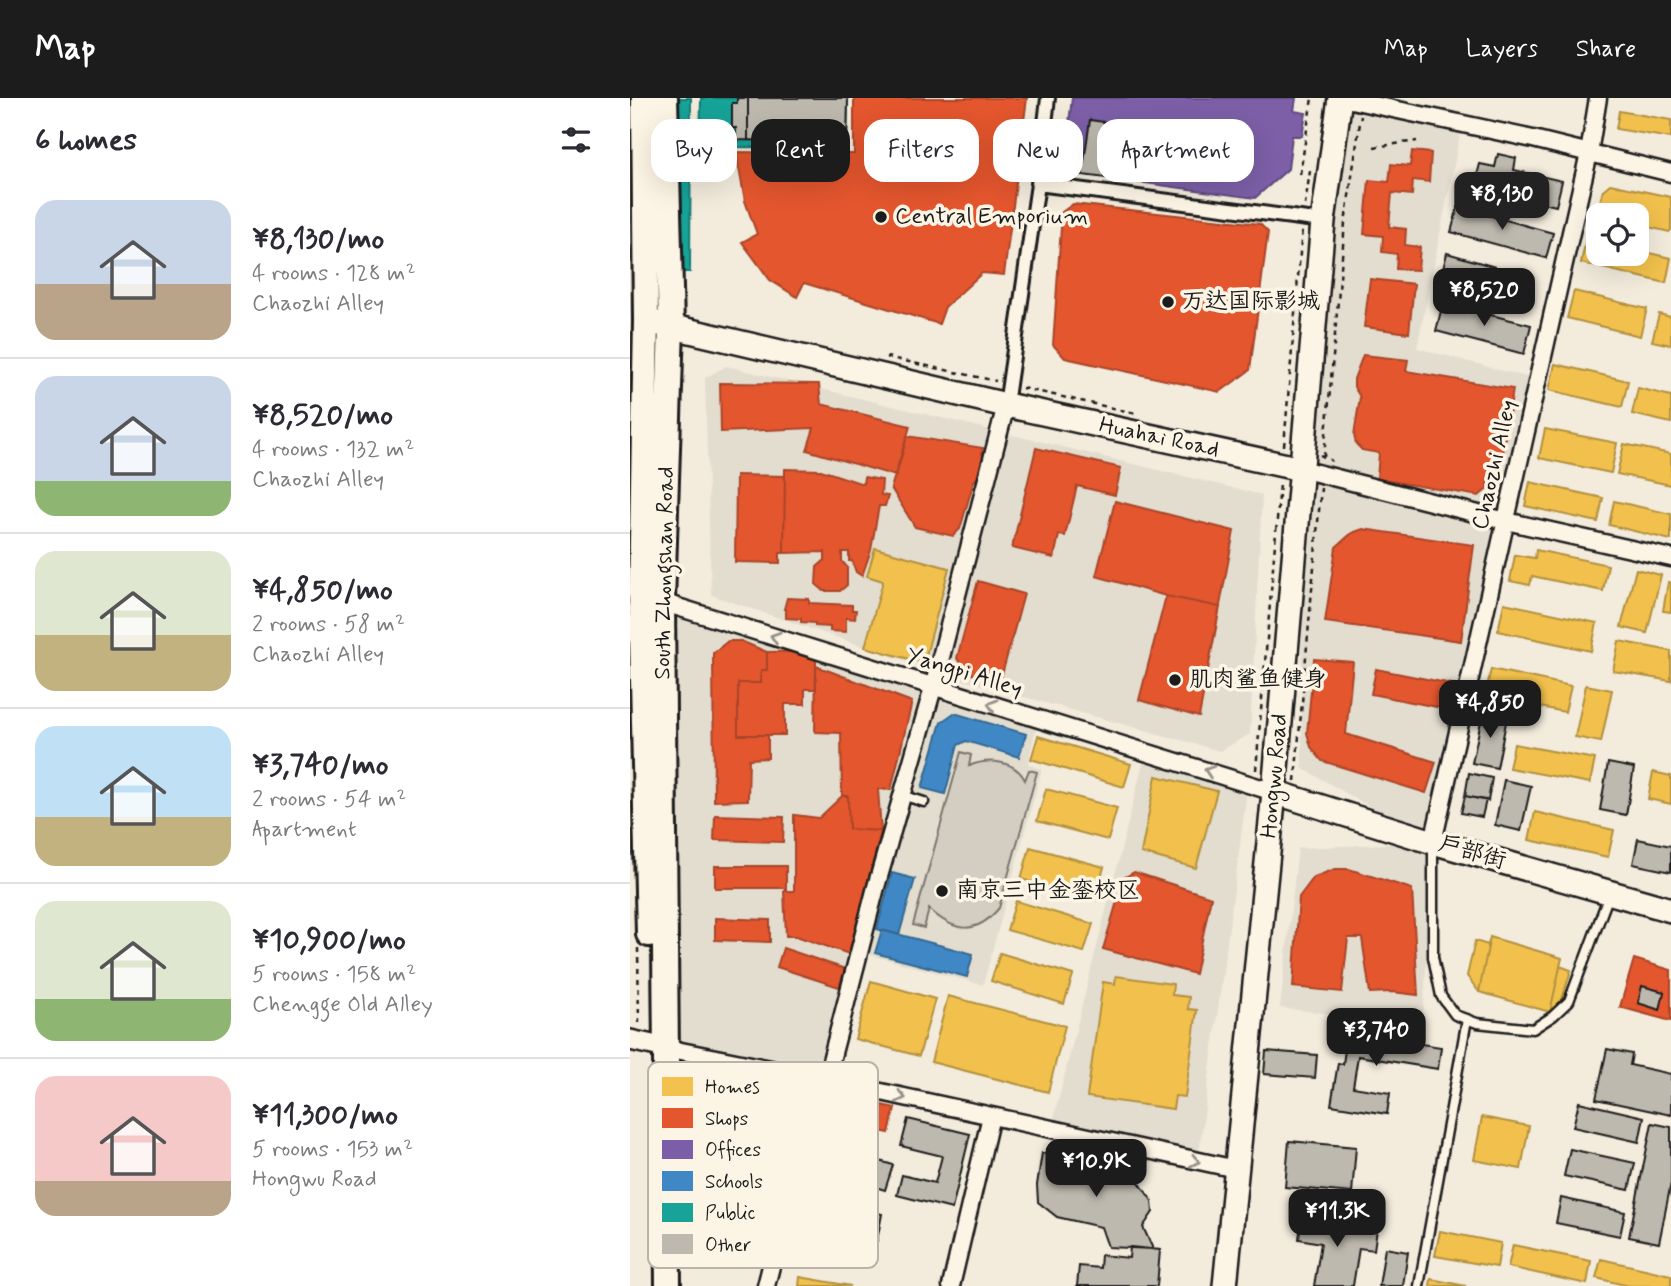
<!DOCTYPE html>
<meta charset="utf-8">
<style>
body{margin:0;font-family:Mynerve,"LXGW WenKai TC",sans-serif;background:#f7f7f7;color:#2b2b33;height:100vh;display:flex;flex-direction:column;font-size:26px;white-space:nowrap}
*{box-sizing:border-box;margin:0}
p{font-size:23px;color:#7c7c81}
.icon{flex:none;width:38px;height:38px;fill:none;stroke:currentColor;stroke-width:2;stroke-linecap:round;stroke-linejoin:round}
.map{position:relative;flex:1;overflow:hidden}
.details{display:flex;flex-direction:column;background:#fff;width:630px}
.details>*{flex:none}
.top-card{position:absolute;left:21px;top:21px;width:665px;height:63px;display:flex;gap:14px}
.tools{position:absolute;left:956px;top:105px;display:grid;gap:14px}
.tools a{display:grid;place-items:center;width:63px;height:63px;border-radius:14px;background:#fff;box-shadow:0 7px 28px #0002;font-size:35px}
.price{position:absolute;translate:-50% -60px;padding:0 16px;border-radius:14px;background:#1c1c1c;color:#fff;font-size:23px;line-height:46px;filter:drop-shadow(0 2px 4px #0008)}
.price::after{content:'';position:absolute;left:50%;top:42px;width:21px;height:16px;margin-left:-10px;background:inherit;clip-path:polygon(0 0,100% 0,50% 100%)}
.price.active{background:#222;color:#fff}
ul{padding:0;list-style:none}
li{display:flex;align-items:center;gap:21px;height:175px;padding:0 35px}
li+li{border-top:2px solid #e1e1e2}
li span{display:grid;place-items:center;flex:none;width:196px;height:140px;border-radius:21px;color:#555}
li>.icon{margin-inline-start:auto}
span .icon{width:84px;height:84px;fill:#fffc;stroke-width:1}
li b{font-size:30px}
h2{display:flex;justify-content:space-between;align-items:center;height:84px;padding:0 35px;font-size:30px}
.tag{padding:0 24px;border-radius:21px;background:#fff;box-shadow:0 7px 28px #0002;font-size:24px;line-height:63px}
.tag.active{background:#1c1c1c;color:#fff}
header{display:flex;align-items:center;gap:42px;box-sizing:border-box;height:98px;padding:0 35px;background:#1c1c1c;color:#fff}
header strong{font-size:33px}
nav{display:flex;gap:38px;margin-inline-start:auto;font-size:24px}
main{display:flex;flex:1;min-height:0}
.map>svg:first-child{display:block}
</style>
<header>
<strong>Map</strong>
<nav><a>Map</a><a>Layers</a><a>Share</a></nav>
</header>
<main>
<section class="details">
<h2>6 homes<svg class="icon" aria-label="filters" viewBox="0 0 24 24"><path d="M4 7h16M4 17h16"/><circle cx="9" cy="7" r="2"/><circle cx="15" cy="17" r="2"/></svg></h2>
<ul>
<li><span style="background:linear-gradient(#c9d6e8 60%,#b9a48a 0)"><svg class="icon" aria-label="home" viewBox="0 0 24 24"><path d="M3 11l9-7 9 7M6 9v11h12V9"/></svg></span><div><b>¥8,130/mo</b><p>4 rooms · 128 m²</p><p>Chaozhi Alley</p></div></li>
<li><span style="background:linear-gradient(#c9d6e8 75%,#8fb573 0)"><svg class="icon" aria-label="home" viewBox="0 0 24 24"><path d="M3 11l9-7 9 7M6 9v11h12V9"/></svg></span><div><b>¥8,520/mo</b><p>4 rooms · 132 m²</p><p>Chaozhi Alley</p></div></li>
<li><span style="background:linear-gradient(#dfe7d0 60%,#c2b280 0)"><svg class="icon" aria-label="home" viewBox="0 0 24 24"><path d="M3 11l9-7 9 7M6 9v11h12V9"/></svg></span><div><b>¥4,850/mo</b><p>2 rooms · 58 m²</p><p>Chaozhi Alley</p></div></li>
<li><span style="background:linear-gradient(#bfe0f5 65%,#c2b280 0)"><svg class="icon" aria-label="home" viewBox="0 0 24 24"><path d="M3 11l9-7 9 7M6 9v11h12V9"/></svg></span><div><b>¥3,740/mo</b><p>2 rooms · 54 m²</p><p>Apartment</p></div></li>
<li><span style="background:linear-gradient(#dfe7d0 70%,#8fb573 0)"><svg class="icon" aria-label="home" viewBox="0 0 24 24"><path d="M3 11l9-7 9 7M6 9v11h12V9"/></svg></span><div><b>¥10,900/mo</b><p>5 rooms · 158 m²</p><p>Chengge Old Alley</p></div></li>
<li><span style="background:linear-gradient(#f6c9c9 75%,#b9a48a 0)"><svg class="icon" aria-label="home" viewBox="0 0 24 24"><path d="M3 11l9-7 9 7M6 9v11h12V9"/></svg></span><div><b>¥11,300/mo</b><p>5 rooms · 153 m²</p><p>Hongwu Road</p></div></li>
</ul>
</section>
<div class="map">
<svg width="1041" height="1188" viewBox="0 0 1041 1188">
<rect width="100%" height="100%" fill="#f3ecdd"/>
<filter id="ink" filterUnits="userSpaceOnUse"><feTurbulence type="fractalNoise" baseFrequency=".0143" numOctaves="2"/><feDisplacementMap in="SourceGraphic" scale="14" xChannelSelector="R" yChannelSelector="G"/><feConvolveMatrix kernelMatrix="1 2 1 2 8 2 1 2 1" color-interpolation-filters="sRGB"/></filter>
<g filter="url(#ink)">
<path fill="#e3ddcf" d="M710 0 832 27 787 250 908 282 803 744 793 926 650 910 668 750 802 744 672 670 671 371Z
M96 268 632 397 620 636 590 653 333 582 81 497 75 280Z
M11 497 408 621 398 666 412 671 353 887 229 854 196 982 36 950 20 911Z
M516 653 618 686 568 1063 421 1031Z"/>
<path fill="#d3cec1" stroke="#78756e" stroke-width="2" d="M331 654 341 657 339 668C358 660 385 662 395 682L399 672 407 674 369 810C346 838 324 834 299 811L294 830 283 827Z"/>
<path fill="#f2c14e" stroke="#b2903f" stroke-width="2" d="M989 13 1041 22V40L986 31Z
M980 86 1041 99V132L1039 134 1006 126V117L967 116 973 92Z
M956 141 968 143V156H1006V152L1041 160 1036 185 951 165Z
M944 193 1017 211 1010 238 937 220Z
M1029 216 1041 219V247L1022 243Z
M925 266 998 283 992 309 919 292Z
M1008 290 1041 298V325L1002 316Z
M915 331 987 345 981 375 909 360Z
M994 346 1041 356V387L987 376Z
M900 384 973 400 968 424 895 408Z
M984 403 1041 416V442L979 427Z
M245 450 319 470 294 565 235 549 253 483 237 478Z
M906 452 978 467 973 493 902 478 900 487 880 483 885 457 905 460Z
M1006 471 1031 477 1017 535 991 529Z
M1038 484 1041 485V514L1033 513Z
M874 505 967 525 961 553 868 533Z
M989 543 1041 553V583L983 573Z
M861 571 941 588 935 614 855 598Z
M956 587 982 592 971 644 945 639Z
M408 638 501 666 494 689 401 661Z
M884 646 965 661 960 685 879 670Z
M1023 674 1041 678V706L1018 701Z
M526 678 587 693 566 770 511 755Z
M416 691 487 710 478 742 407 723Z
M905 714 984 732 978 759 899 742Z
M400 749 474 769 465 802 391 781Z
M386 803 463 826 454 854 377 832Z
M860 839 932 860 930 868 941 872 931 905 920 914 849 894 837 878 845 843 858 847Z
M860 839 932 860 920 914 849 894Z
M370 855 443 877 434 906 361 883Z
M1002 869 1017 874 1015 879 1037 886 1039 881 1041 882V923L990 909Z
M486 878 543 886 542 897 559 899 558 911 567 912 555 999 545 998 543 1011 457 999 473 884 485 886Z
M241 883 305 901 289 958 225 941Z
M318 898 435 928 418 994 301 964Z
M852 1019 899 1028 891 1071 844 1062Z
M810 1133 871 1145 867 1169 805 1158Z
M883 1147 961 1163 957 1186 878 1169Z
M971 1161 1041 1177V1188H999L966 1180Z
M170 1179 221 1188H169Z
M801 1181 836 1188H800Z"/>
<path fill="#e4572e" stroke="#a84529" stroke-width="2" d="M224 0H397L374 177 352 175 315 209 309 226 174 185 167 199 140 182 112 144 127 136 115 103 106 54 224 56Z
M782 53 801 55 799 84 783 82 782 97 762 95 759 129 776 131 775 147 790 149 788 172 766 171 767 156 752 154 753 138 734 136 739 82 759 84 761 66 780 68Z
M443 106 630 126 638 134 620 272 590 294 435 260 423 247 432 114Z
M740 181 784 186 779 235 734 229Z
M733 257 778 262 776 273 883 291 871 368 860 367 857 391 849 398 747 381 749 355 732 352 726 346 724 337 730 299 724 289V281Z
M90 285 189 286 191 306 280 328 266 378 177 352 184 330 91 334Z
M277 338 353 350 352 356 356 357 352 376 344 383 330 431 323 438 285 429 261 390Z
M406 350 491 370 485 397 447 388 435 438 429 437 424 460 382 450Z
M155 371 191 372 233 386 234 379 252 382 251 397 258 398 255 408H249L241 452 232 478 226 474 222 463H219V454H212V463L217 469V487L210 493H194L186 486 187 469 195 462V454L154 455Z
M106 377 155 378 154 455H150V465L105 464Z
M485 403 604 433 569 619 509 602 536 498 466 478Z
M733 431 844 447 831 543 695 524 706 449 722 435Z
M348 483 394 496 370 584 342 576 334 572 327 560Z
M536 498 590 509 569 619 509 602Z
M157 500 179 501V505L222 507V512H226L225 521 216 520V534L200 533V529L185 528V525L171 524V521L156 520V511H154Z
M98 543H111L137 554V572H131V585H108V637H138V660L119 661 118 702 84 703 83 555Z
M186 553V591H175V606H155V637H108V585H131V572H137V554Z
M684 561 723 564 716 636 806 664 796 695 692 663 681 649 677 635Z
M186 568 282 604 261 692 248 691 251 733 219 731 218 698H212L211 635 185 634Z
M746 571 827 587 822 612 741 596Z
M212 698H218L219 731 251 733 219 856 166 838H156L154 793H164V717L189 720Z
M85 717 154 719 153 744 84 742Z
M85 768H156V790H85Z
M705 771H719L782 791 788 897 762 894 740 895 732 840H718L712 894 663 889 669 799 684 779Z
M504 774 581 799 565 876 473 851 494 780Z
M85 820 140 822V844L85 842Z
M153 850 215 871 209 889 147 869Z
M1004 861 1041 872V923L990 909Z
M198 995 265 1010 259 1035 193 1021Z"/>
<path fill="#7b5ea7" stroke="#5e4a7d" stroke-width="2" d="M442 0H666L664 13 676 15 672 38H662L658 71 625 100 433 74Z"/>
<path fill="#3f88c5" stroke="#346892" stroke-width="2" d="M324 615 396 636 389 659 336 643 328 647 315 696 292 690 311 624Z
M262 775 285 781 269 837 247 831Z
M252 832 343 856 337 879 245 855Z"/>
<path fill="#17a398" stroke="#187a73" stroke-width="2" d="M3 0H61L60 174H2Z
M71 0H218L217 50 103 49V54H86V48H70Z"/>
<path fill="#beb9ae" stroke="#1c1c1c" stroke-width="2" d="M107 0H218L217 44 106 42V30H102V5H107Z
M118 0H218L217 44 118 42Z
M460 22 515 30 509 84 452 77Z
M868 56 886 60 884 72 932 83 926 108 844 89 850 66 865 69Z
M828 109 923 135 916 160 821 134Z
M817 155 903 180 897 204 811 179Z
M813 205 901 227 894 256 806 233Z
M853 614 877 619 867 670 842 665Z
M978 665 1004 670 996 717 970 712Z
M839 675 862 680 858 703 835 698Z
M874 682 901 688 891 733 865 727Z
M835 698 856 702 852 719 831 715Z
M1008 741 1041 748V774L1003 766Z
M1012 888 1034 894 1030 912 1008 905Z
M713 934 811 949 808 971 728 958 723 989 760 995 757 1016 701 1007 708 965 713 966 716 944 712 943Z
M977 951 1002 956 1000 967 1041 976V1017L966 1001Z
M636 953 687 957 685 980 634 976Z
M949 1004 1014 1019 1009 1044 943 1029Z
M278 1021 340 1036 322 1111 267 1097 272 1077 305 1085 312 1058 271 1048Z
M1022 1025 1041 1029V1085L1029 1145 999 1139Z
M659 1043 726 1049 722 1095 655 1089Z
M186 1044 263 1067 255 1092 178 1068Z
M940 1051 1005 1065 999 1092 934 1078Z
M412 1055 485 1070 489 1077 509 1084 522 1103 523 1114 513 1129 523 1151 478 1149 471 1129 427 1119 408 1104 407 1087Z
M170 1097 252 1116 247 1143 196 1131 194 1141 162 1134Z
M931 1100 995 1114 990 1138 926 1125Z
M672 1119 747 1131 744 1152 729 1150 723 1188H684L691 1145 669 1141Z
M500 1149 530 1152 527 1188H447L449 1168 470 1170 471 1157 499 1160Z
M755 1150 778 1154 773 1188H749Z"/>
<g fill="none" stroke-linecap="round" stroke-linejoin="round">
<defs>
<path id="service" d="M272 697 294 704
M803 747V859L811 898 825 917 847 925 903 931 923 918 939 903 979 797
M789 1188 837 921"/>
<path id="pedestrian" d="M408 86 693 123
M376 307 408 86 418 0"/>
<path id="minor" d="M712 0 903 41 1041 75
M671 371 876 423 1041 460
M25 502 644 694
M803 744 959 55 968 0
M36 950 196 982 606 1071
M136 1188 156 1109 172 1029 196 982 246 789 303 590 376 307
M321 1188 361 1018"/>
<path id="tertiary" d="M0 942 36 950"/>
<path id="secondary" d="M22 224 376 307 671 371
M644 694 803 744 1041 812
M595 1188 644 694 693 123 710 0"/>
<path id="primary" d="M14 0 16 223 11 497 19 836
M35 0 41 228 32 504 38 1188"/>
</defs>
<use href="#service" stroke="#1c1c1c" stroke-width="13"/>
<use href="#pedestrian" stroke="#1c1c1c" stroke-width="18"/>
<use href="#minor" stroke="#1c1c1c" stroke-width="21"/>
<use href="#tertiary" stroke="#1c1c1c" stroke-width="24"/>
<use href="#secondary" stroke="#1c1c1c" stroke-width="28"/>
<use href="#primary" stroke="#1c1c1c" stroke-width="30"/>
<path stroke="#1c1c1c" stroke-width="2.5" stroke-dasharray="5 5" stroke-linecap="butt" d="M744 49 787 43
M670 76 682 0
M675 107 680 73
M256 259 366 283
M392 290 505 315
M654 348 672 131
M690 357 702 363
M694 359 715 125 731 18
M626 672 650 386
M665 683 691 390
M8 850 9 928"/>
<use href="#service" stroke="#fcf5e5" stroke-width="8"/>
<use href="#pedestrian" stroke="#fcf5e5" stroke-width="12"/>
<use href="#minor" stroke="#fcf5e5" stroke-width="16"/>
<use href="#tertiary" stroke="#fcf5e5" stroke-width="19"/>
<use href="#secondary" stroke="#fcf5e5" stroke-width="23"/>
<use href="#primary" stroke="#fcf5e5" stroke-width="24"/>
</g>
<defs><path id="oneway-chevron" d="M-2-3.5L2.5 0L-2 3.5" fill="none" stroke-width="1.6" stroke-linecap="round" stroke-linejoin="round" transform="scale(1.75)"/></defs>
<g stroke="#97938b">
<use href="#oneway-chevron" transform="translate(145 539) rotate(-162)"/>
<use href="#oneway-chevron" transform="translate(362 607) rotate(-163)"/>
<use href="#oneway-chevron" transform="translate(579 673) rotate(-162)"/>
<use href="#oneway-chevron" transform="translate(271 999) rotate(12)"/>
<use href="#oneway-chevron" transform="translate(565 1063) rotate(12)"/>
</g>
</g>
<g fill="#1c1c1c" stroke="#fcf5e5" stroke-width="2.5">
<circle cx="251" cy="119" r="7"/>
<circle cx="538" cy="204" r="7"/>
<circle cx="545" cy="582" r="7"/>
<circle cx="312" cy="793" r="7"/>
</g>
<g text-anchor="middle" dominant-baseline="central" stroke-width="7" stroke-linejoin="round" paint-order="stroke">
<g font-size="23" fill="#1c1c1c" stroke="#fcf5e5" text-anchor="start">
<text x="265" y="119">Central Emporium</text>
<text x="552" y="204">万达国际影城</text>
<text x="559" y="582">肌肉鲨鱼健身</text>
<text x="326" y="793">南京三中金銮校区</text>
</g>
<g font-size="23" fill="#1c1c1c" stroke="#fcf5e5">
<text transform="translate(529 340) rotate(12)">Huahai Road</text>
<text transform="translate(865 367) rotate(-77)">Chaozhi Alley</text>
<text transform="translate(35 475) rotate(-89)">South Zhongshan Road</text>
<text transform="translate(334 575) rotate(17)">Yangpi Alley</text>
<text transform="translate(645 678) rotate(-85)">Hongwu Road</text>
<text transform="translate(842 755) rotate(16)">户部街</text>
</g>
</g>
<rect x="18" y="964" width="230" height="206" rx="10" fill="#fcf5e5" stroke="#b9b4a9" stroke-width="2"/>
<rect x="32" y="979" width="31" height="19" fill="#f2c14e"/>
<rect x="32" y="1010" width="31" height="20" fill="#e4572e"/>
<rect x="32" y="1042" width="31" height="19" fill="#7b5ea7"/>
<rect x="32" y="1073" width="31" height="20" fill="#3f88c5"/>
<rect x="32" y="1105" width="31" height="19" fill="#17a398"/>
<rect x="32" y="1136" width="31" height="20" fill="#beb9ae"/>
<g font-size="19" fill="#1c1c1c">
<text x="75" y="995">Homes</text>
<text x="75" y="1027">Shops</text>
<text x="75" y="1058">Offices</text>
<text x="75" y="1090">Schools</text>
<text x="75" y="1121">Public</text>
<text x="75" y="1153">Other</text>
</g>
</svg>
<div class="tools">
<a><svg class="icon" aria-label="locate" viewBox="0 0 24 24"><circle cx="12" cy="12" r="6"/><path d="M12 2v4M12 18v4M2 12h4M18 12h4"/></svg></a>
</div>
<b class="price active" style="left:872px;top:134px">¥8,130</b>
<b class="price" style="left:854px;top:230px">¥8,520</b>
<b class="price" style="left:860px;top:642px">¥4,850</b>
<b class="price" style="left:746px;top:970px">¥3,740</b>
<b class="price" style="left:466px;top:1101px">¥10.9K</b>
<b class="price" style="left:707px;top:1151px">¥11.3K</b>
<div class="top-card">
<a class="tag">Buy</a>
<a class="tag active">Rent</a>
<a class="tag">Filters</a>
<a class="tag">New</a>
<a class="tag">Apartment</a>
</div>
</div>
</main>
